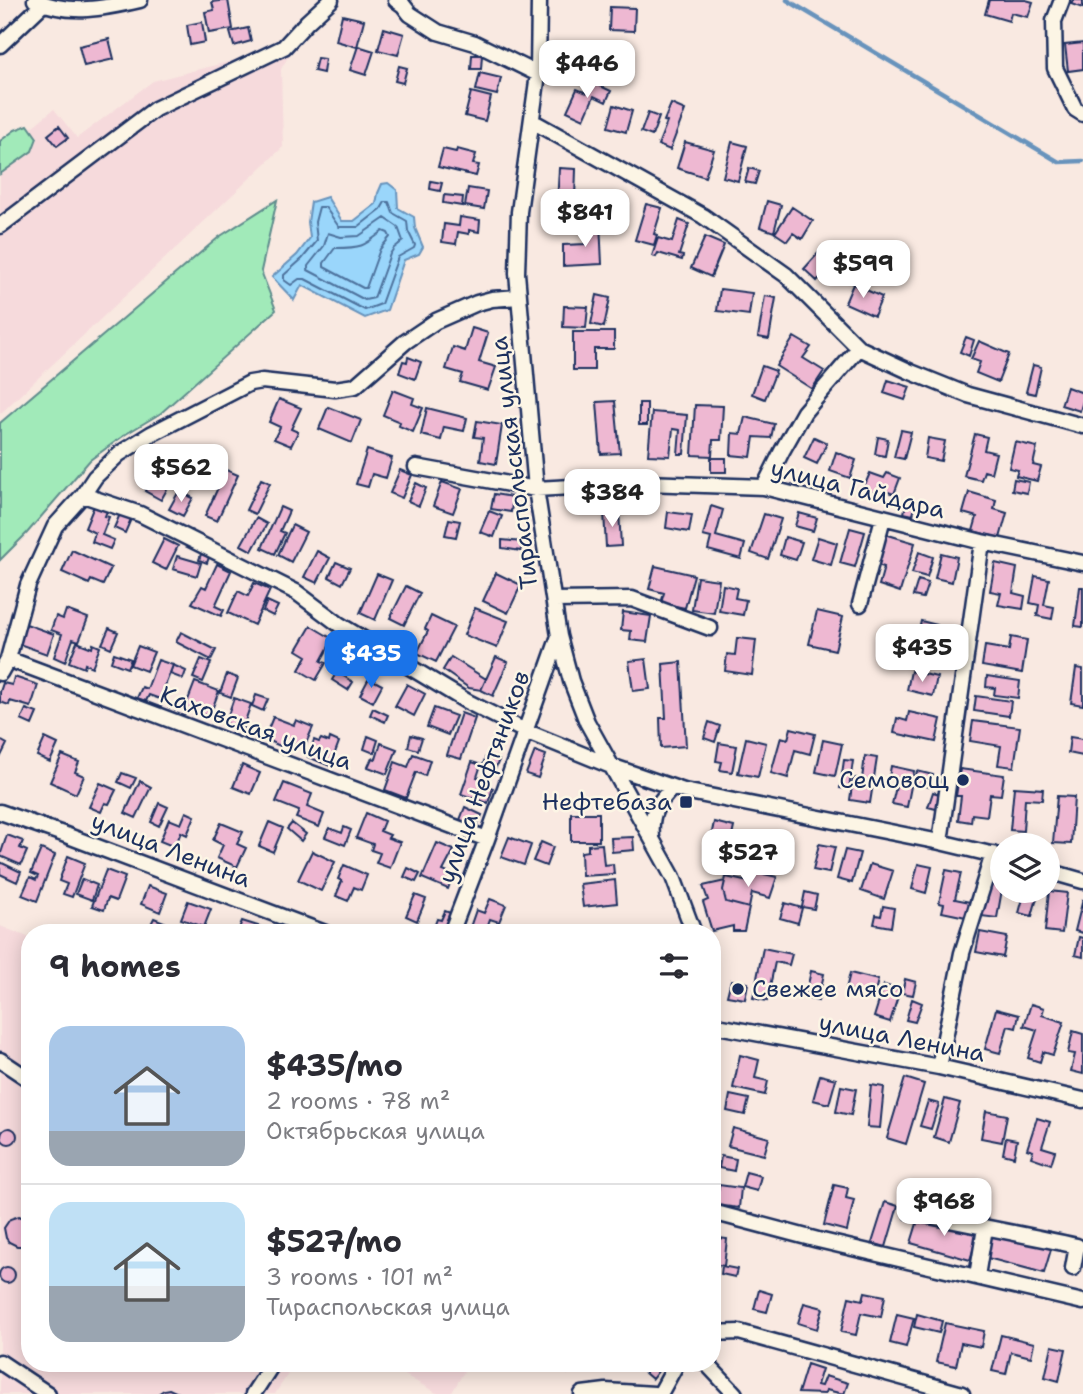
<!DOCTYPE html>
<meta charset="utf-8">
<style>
body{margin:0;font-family:"Shantell Sans",sans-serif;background:#f2f2f3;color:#2b2b33;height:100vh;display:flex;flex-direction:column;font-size:26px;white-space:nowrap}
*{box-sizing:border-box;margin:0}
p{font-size:23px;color:#7c7c81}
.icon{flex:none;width:38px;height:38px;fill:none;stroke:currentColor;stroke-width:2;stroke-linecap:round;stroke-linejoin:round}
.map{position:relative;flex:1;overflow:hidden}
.details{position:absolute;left:21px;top:924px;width:700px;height:448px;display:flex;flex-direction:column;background:#fff;border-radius:28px;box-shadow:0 4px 18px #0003}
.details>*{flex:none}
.buttons{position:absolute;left:990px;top:833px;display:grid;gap:14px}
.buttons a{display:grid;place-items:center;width:70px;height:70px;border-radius:50%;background:#fff;box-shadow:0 4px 18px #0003;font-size:35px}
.price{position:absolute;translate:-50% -60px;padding:0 16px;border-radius:14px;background:#fff;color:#222;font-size:23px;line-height:46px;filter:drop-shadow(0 2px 4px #0008)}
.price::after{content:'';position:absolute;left:50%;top:42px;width:21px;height:16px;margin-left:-10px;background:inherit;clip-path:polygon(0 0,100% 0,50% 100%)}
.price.on{background:#1a73e8;color:#fff}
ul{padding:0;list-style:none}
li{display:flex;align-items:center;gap:21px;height:175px;padding:0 28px}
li+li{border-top:2px solid #e1e1e2}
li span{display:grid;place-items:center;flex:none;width:196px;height:140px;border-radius:21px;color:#555}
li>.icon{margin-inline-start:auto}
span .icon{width:84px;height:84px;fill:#fffc;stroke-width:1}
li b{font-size:30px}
h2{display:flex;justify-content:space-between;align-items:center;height:84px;padding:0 28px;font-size:30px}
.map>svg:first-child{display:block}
</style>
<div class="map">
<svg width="1083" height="1394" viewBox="0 0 1083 1394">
<rect width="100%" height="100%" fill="#f9e9e1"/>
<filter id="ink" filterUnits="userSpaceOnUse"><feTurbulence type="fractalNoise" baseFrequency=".0143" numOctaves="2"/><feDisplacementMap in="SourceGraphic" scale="14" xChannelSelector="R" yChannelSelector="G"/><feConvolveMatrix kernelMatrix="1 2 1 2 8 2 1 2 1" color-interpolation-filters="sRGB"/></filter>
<g filter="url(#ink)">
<path fill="#f6dadc" d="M281 38 294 47 281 69 283 147 0 414V153L54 109 77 138 153 81 263 53Z
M0 926 30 938V1363H295L275 1394H0Z
M384 1363H469L451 1394H438Z"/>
<path fill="#a1eab9" stroke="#5e8c8c" stroke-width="2" d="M28 125 37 138 32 151 0 174V141L15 130Z
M277 200 261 271 276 310 161 413 126 434 90 460 27 533 0 560V423L219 237Z"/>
<path fill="#9ad6fb" stroke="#6793bc" stroke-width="2" d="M388 183 397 190 398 208 414 217 415 228 423 247 419 254 404 260 387 310 365 318 302 285 294 300 272 277 297 255 310 238 308 222 311 202 327 197 342 221H354L376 204 378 193 382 184Z"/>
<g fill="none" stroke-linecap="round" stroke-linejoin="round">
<path stroke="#4e729d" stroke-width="2" d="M385 202H389L393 213 407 221 408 231 415 245 414 248 398 257 381 304 365 310 305 279H299L291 285 284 280V275L302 259 317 241 315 222 319 207H325L339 227H358L381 209Z
M385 218 398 227 403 241 394 248 390 254 374 298 365 300 308 270V266L324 246 328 233 341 237 359 236Z
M383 231 388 233 390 237 380 249 366 288H363L324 267V263L335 248C361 248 363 247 383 231Z"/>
<path stroke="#6793bc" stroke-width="4.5" d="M787 0 1059 162 1083 161"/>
</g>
<path fill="#eeb8d2" stroke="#1b2f5e" stroke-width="2" d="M228 0 233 29 209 33 205 12 214 10 212 2Z
M989 0H1026L1033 2 1028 17 1011 13 1009 21 985 14Z
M1073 0H1083V8L1071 4Z
M610 7 635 8 634 31 609 30Z
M342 15 364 20 357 47 336 41Z
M202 22 205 42 190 45 187 25Z
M248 28 251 41 234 46 230 32Z
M384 28 404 34 398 55 378 50Z
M109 39 114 59 84 66 79 46Z
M1083 43V69L1068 71 1065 45Z
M358 46 374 51 366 75 350 70Z
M472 55H482L481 69H471Z
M317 58 325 59 323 73 314 71Z
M399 66 407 68 403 83 395 81Z
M480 73 501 78 497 95 476 90Z
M592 82 611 91 606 102 594 96 584 119 567 111 577 89 587 93Z
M471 92 491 97 485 121 465 116Z
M671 104 685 110 670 150 658 145 667 122 664 121Z
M614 105 632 111 626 132 608 127Z
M648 113 659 117 652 136 641 132Z
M59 126 68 138 57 146 48 135Z
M685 142 714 150 705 177 677 168Z
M732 142 747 146 738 181 723 177Z
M443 149 456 152 457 149 476 154 473 164 479 165 476 176 438 167Z
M559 168 576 169 575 199H591L590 217 571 216 572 206 557 205Z
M749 168 759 171 755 184 745 182Z
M431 181 442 183 440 191 430 189Z
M468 188 487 191 484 209 465 206Z
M444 195 463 197 462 206 443 203Z
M767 201 781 205 774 232 760 227Z
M646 204 662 208 654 234 657 235 654 245 635 240Z
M792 207 813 221 802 239 793 233 787 241 775 233Z
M460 217 480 220 479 232 469 230V234L458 232 456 244 442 242 444 224 459 226Z
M679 220 689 224 679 255 683 256 682 260 658 253 656 257 652 256 658 238 672 242Z
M600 222 602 264 563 266V245L586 244 585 223Z
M705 237 724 245 711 277 691 268Z
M822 249 835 261 817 281 804 269Z
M853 284 882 297 874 316 845 303Z
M720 289 752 293 749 315 717 311Z
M597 295 610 298 604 327 591 324Z
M765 296 776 298 769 339 758 337Z
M564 306 588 307 586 328 563 327Z
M472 328 488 333 479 362 496 367 488 390 460 382 463 374 446 369 453 347 465 351Z
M573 332H614V349H594V370H573Z
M794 337 811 347 803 358 824 371 812 389 776 366Z
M966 337 974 340 969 356 960 352Z
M979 341 1009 354 998 382 976 373 980 362 971 359Z
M408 357 421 362 415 379 399 373 403 361 407 362Z
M1033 365 1041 367 1035 394 1026 392Z
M762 366 776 371 765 399 752 394Z
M888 380 910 387 905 400 884 393Z
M1067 387 1083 393V401L1080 411 1061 405Z
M393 390 414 398 412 404 423 408 413 432 399 426 400 422 383 415Z
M279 399 301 408 291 429 298 432 291 446 274 439 280 427 269 422Z
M615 401 620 453 601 454 597 402Z
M639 403H647V425H639Z
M695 405 723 406 721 440H713L712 456 692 455Z
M328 407 361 420 352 443 319 429Z
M427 408 467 418 464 431 444 427 441 440 421 435Z
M652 412 687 415 684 454H678L680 430 673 429 670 456 648 455Z
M745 417 774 424 771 438 754 437 751 457 731 455 732 433 741 434Z
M477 421 502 425 496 464 480 461 483 438 474 437Z
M901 430 911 432 904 459 894 457Z
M975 434 987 437 984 450 996 453 991 473 984 471 981 480 964 476Z
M814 437 827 443 817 464 804 458Z
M878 437 888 439 885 456 875 454Z
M928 438 945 441 941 461 925 458Z
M1015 442 1037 447 1033 465 1041 467 1037 481 1016 476 1018 470 1009 468Z
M367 450 392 458 386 478 372 474 368 487 356 484Z
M836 452 856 460 850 478 830 471Z
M711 458H726V472H711Z
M159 464 175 472 179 464 196 473 189 485 174 477 161 500 145 491Z
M226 470 238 475 217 521 205 516Z
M400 470 412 475 402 498 390 493Z
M870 473 884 478 887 473 900 478 894 494 882 490 879 495 863 489Z
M261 479 270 483 255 514 246 510Z
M1014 479 1029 482 1027 493 1012 490Z
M442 482 462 489 453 513 433 506Z
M416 483 426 488 419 506 408 501Z
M179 491 193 498 183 516 169 509Z
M969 492 996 500 994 509 1007 513 1000 538 973 531 977 517 963 513Z
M494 494 513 497 511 512 491 509Z
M907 500 916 502 913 515 904 513Z
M96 501 109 506 105 516 109 517 102 535 114 540 110 549 92 542 95 533 85 528Z
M711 506 723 510 716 536 745 544 741 559 708 550 711 538 703 536Z
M280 507 289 511 280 531 285 533 275 554 262 548Z
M489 511 502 516 494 537 480 532Z
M619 511 621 546 606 547 604 512Z
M668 512 692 515 689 532 666 528Z
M799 513 817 518 813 531 795 526Z
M120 514 131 519 125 533 114 528Z
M764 514 781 519 768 559 751 553Z
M256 518 267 524 252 551 241 545Z
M449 519 460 521 456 537 445 535Z
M292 525 306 532 291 562 278 555Z
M850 528 865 532 855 567 840 563Z
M885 534 915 543 900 592 879 585 884 567 877 565Z
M785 537 802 542 796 560 780 555Z
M818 537 837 543 831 565 811 559Z
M164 539 178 546 166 570 152 563Z
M502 540 522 542 521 551 502 548Z
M72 550 111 568 103 585 91 580 89 584 62 572Z
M317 551 330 558 317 583 304 577Z
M919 552 933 557 927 577 912 573Z
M941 553 957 557 952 582 935 578Z
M201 554 209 557 207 563 199 560Z
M177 556 201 563 197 576 173 569Z
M336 562 350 568 342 584 329 577Z
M995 563 1017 568 1013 593 1025 596 1023 609 998 605 1001 593 990 591Z
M217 564 231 571 215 606 224 610 221 616 192 603 202 586 206 588Z
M655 566 694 575 685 608 661 603 664 593 649 589Z
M496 573 521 585 508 613 483 601Z
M377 574 392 580 375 620 360 613Z
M1035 576 1049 579 1044 605 1054 607 1052 619 1037 616 1039 605 1030 603Z
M697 577 719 580 714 613 692 610Z
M918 580 928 583 923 598 913 596Z
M254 583 270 590 254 625 228 613 238 591 248 596Z
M723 585 737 588 735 598 746 600 743 615 719 611Z
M406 586 420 593 404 625 390 618Z
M1080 587H1083V627L1075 626Z
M267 601 278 606 273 616 263 611Z
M475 608 508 621 497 648 464 635Z
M66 610 88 618 79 641 73 639 65 662 54 657 62 634 51 630 56 616 63 619Z
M817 611 843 617 835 650 809 644Z
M623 612 651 616 647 642 630 640 631 631 621 630Z
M431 616 454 627 436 662 417 653 428 631 425 629Z
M921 621 937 625 934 636 958 641 954 661 928 656 929 650 915 647Z
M26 624 54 634 47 654 19 644Z
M311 626 333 639 321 661 326 663 316 680 299 670 307 656 297 650Z
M109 628 118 632 111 648 102 644Z
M181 632 216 650 211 660 176 642Z
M1011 637 1027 640 1022 673 982 666 985 646 1009 650Z
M737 638 756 640 752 675 725 671 727 654 735 655Z
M344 641 358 648 346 670 333 663Z
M77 642 92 648 93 644 100 647 92 667 85 664 84 668 69 662Z
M138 646 154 652 146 671 130 665Z
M114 653 131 659 127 668 111 662Z
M451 657 486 679 481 690 469 688 443 670Z
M496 657 508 662 493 696 481 690Z
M201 659 211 663 203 682 193 678Z
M646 659 650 689 633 691 629 661Z
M158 660 173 665 160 699 149 695 146 701 137 698 142 687 147 689Z
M681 662 686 746 661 748 660 718H666L663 664Z
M173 665 186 671 183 679 170 674Z
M1076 668 1083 669V705L1071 703Z
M911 671 937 677 933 696 907 690Z
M337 672 353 682 348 690 332 680Z
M227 674 238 678 231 697 220 693Z
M987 676 1020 681 1018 698 994 695 995 688 986 687Z
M14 677 38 685 31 707 10 701 9 705 0 702V692L3 683 12 685Z
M369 678 382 685 373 702 360 695Z
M195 682 219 691 209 717 185 708Z
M407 684 425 694 414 716 395 706Z
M256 695 268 699 263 711 252 706Z
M976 696 1011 701 1009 716 974 711Z
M234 698 251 704 242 730 225 724Z
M373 708 388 715 385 722 370 715Z
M434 708 456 716 448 735 427 727Z
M26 709 37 713 32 725 21 720Z
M909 712 941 719 936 742 894 733 897 718 907 721Z
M461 713 475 718 461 759 447 755Z
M273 717 294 725 296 720 313 727 304 748 290 742 287 749 264 739Z
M973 721 1020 727 1014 767 998 765 1001 746 970 741Z
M709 722 720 726 715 742 704 738Z
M791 728 815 734 810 754 795 750 788 778 771 773 781 737 788 739Z
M411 735 422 738 418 750 408 747Z
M368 736 378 740 374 753 364 749Z
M1070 737 1083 739V756L1068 753Z
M45 738 58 744 50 762 37 756Z
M330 738 339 742 330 766 308 757 314 740 319 742 321 739 329 742Z
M746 738 766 743 758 777 738 773Z
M0 740 7 744 0 758Z
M823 740 842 744 835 776 816 772Z
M381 743 397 749 387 774 368 767 372 758 376 759Z
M719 743 737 746 732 772 720 770 722 762 716 761Z
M535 751 546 755 538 778 526 774Z
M413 754 430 760 425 776 416 772 406 798 385 790 395 762 408 767Z
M62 755 79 762 75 772 84 776 76 794 50 782Z
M486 756 499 760 494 772 482 767Z
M865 756 877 758 870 803 850 800 853 778 862 779Z
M844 760 853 761 849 789 840 788Z
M472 762 481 765 477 777 488 780 486 785 493 788 488 803 461 794Z
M242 765 260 773 251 794 233 787Z
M891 766 914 771 907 807 892 804 898 778 889 777Z
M960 769 1004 775 1001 795 990 794 987 816 972 814 971 822 958 820 961 796H956Z
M917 771 933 775 930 787 914 783Z
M122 773 136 778 131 788 118 782Z
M140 781 151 787 136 818 125 813Z
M100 783 116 790 109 804 105 803 101 812 89 807Z
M284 783 312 794 307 807 324 814 319 827 296 818 299 811 276 802Z
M1014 787 1043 789 1042 800 1025 799 1023 831 1010 830Z
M933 792 945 796 940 810 928 807Z
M1057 796 1074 797 1071 844 1053 843Z
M159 803 168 807 159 826 151 822Z
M465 807 482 815 476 827 460 820Z
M186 812 195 816 187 835 181 832 175 847 160 841 169 819 181 824Z
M366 813 384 821 380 831 390 835 388 838 400 842 390 868 376 863 380 853 371 850 373 844 356 838Z
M571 813H599V841H571Z
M269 822 283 828 273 852 259 846Z
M714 822 734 827 731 841 740 843 736 864 725 862 727 851 709 847Z
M221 823 243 832 237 844 246 848 237 867 217 858 223 845 213 840Z
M292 823 306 834 301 841 287 829Z
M344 827 351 830 345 845 325 837 329 828 342 833Z
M7 835 23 841 20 848 27 851 21 865 0 856Z
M509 837 531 845 524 865 501 857Z
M633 837 634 850 612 852 611 838Z
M541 842 553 847 546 866 533 861Z
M437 843 454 850 443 871 453 875 448 889 422 878Z
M602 844 604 865 613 864 614 874 582 876 581 852 588 851V845Z
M819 844 835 847 829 873 813 870Z
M41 849 55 855 37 901 22 895 30 877 36 880 38 876 31 873Z
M772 849 787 854 781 870 766 865Z
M845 850 860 853 852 883 837 879Z
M312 851 335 862 321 891 298 880Z
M68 856 85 863 72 897 63 894 67 884 59 881Z
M0 862 21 872 17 882 0 874Z
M870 864 893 871 884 899 861 891Z
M918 864 932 867 926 893 912 889Z
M344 865 367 875 361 890 354 887 348 901 336 896 342 881 338 879Z
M408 868 420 874 416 882 404 877Z
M106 870 125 877 116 901 108 898 104 910 92 906Z
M946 870 961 873 955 899 970 902 966 917 942 912 944 904 939 903Z
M751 871 777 877 770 898 752 893 749 908 726 902 723 890 726 877 749 882Z
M82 879 97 885 92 900 76 894Z
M615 880 617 903 583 907 580 884Z
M725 881 723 890 726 902 749 908 744 931H733V926L712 931 703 902 708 900 703 886Z
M987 881 1003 884 997 918 981 916Z
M148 886 167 893 160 912 141 904Z
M1025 891H1039L1032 916 1019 913Z
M1049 891 1067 893 1062 933 1045 931Z
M805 892 817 895 814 909 802 907Z
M415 895 426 899 417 921 406 916Z
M490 899 506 905 499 922 490 919 485 933H468L476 910 484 913Z
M1083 899V933L1075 931Z
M188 901 211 909 204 927 181 919Z
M785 903 802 908 798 923 780 918Z
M883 906 894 908 891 927 874 924 876 915 881 916Z
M445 911 453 914 446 932 434 927 437 919 441 920Z
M154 918 169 924 165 932 150 926Z
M242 921 261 927 259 933H237Z
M980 932 1007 937 1003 957 976 952Z
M1079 937 1083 938V957L1075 955Z
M763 948 792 954 789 965 775 962 767 1001 753 998Z
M811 971 824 974 818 1001 805 998Z
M850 973 878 980 874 996 846 989Z
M905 979 916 982 913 995 902 993Z
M731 980 748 983 745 999 727 996Z
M884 985 900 990 890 1022 874 1017Z
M912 999 922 1003 915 1022 906 1020Z
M1031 1004 1044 1008 1042 1015 1064 1022 1053 1055 1043 1052 1040 1062 1028 1058 1037 1030 1024 1026Z
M996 1009 1019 1015 1016 1028 1008 1026 1000 1053 985 1049Z
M1073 1031 1083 1034V1074L1071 1071 1075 1054 1068 1053Z
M740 1055 759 1060 755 1078 768 1081 765 1095 733 1088Z
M820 1075 836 1079 829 1104 813 1100Z
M905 1078 924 1084 906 1144 887 1138Z
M871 1085 884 1087 880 1128 867 1127Z
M841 1086 856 1089 851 1115 836 1112Z
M730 1095 749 1099 745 1115 727 1111Z
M945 1099 960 1103 949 1142 934 1137Z
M928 1101 939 1104 931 1129 920 1126Z
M986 1111 1007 1115 1002 1142 981 1138Z
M1037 1118 1050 1122 1042 1147 1055 1151 1051 1164 1031 1157 1033 1151 1027 1149Z
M1 1136a8 8 0 1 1 16 0a8 8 0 1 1-16 0Z
M733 1128 769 1138 764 1155 728 1146Z
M1006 1138 1017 1140 1014 1157 1003 1154Z
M721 1156 736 1159 734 1171 719 1168Z
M746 1172 761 1176 757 1191 742 1187Z
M719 1185 741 1188 739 1208 716 1205Z
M834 1185 848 1188 846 1198 854 1200 847 1231 824 1225Z
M885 1202 898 1206 886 1247 872 1243Z
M19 1216 30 1221V1241L22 1246H17L9 1242 6 1238 4 1228 10 1219Z
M919 1217 978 1234 970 1260 911 1243Z
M992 1230 1052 1246 1044 1273 984 1257Z
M712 1237 727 1239 724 1266 712 1264Z
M722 1266 737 1269 735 1277 721 1274Z
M-1 1275a8 8 0 1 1 16 0a8 8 0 1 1-16 0Z
M759 1290 772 1294 767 1312 754 1309Z
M865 1292 885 1296 881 1317 861 1313 856 1335 841 1332 849 1297 863 1300Z
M804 1303 823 1308 817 1329 798 1323Z
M897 1314 914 1318 906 1347 890 1343Z
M917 1314 942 1321 939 1333 914 1327Z
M945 1323 984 1331 981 1347 961 1343 956 1366 936 1362Z
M1001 1335 1034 1343 1031 1357 1011 1352 1006 1374 992 1371Z
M1052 1346 1066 1349 1059 1381 1045 1377Z
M85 1363H113L106 1372 97 1373 89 1369Z
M520 1363H569L567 1373Z
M639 1363H659L662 1366 652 1379 637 1366Z
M807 1364 822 1369 817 1385 821 1386 825 1376 848 1383 844 1394 826 1390 825 1394 798 1393Z
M169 1389 180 1394H158L164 1390Z"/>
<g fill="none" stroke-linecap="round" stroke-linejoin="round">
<defs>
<path id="minor" d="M35 0C70 16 105 8 140 0
M396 0 403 5 410 14 438 32 475 43 538 74
M539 0 538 74 519 212 517 273 536 489 559 636 571 681 587 722 673 877 694 933
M1062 0 1054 21 1055 68 1075 109 1083 114
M0 45 43 4
M532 121 703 216 786 275 859 348 911 372 968 395 1083 426
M0 226 155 109 284 47 307 22 331 0
M416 467 536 489 644 483 764 487 982 542 1083 563
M764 487 782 451 804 412 859 348
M83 495 140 514 296 592 340 625 466 701 525 731 611 766 684 791 940 842 1003 857
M554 600 632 599 710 628
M860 604 883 518
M8 659 487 839
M0 673 8 659 28 585 55 526 83 495 95 477 119 454 151 434 250 383 262 381 335 389 355 386 405 342 436 321 477 303 492 299 518 297
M0 812 63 834 325 933
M652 837C650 814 656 805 672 788
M940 842 982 542
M1048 871 1083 881
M451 933 487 839 559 636
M712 1025 939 1067 1083 1100
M0 1060 30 1080
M939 1067 962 953 993 854
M712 1212 818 1240 1083 1302
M911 1212C966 1224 1022 1234 1077 1246L1073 1268
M977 1276 985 1228
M712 1333 739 1332 962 1394
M0 1362 48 1394
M706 1363 735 1394
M253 1394 273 1363
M582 1394 606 1391 654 1394
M660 1394 677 1363"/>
</defs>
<use href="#minor" stroke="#1b2f5e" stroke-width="19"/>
<use href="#minor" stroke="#fcf5e5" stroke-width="14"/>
</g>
</g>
<g fill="#1b2f5e" stroke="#fcf5e5" stroke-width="2.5">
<circle cx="963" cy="780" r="7"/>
<rect x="679" y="795" width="14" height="14" rx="3.5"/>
<circle cx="738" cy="989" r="7"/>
</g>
<g text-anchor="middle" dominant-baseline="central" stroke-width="5" stroke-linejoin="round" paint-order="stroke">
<g font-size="24" fill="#1b2f5e" stroke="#fcf5e5">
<text transform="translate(514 463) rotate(-97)">Тираспольская улица</text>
<text transform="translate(858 489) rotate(14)">улица Гайдара</text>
<text transform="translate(256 728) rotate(20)">Каховская улица</text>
<text transform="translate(484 777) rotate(-70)">улица Нефтяников</text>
<text transform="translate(171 850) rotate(21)">улица Ленина</text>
<text transform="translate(902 1038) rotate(11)">улица Ленина</text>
</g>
<g font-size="24" fill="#1b2f5e" stroke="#fcf5e5" text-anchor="end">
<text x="949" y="780">Семовощ</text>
<text x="672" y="802">Нефтебаза</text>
<text x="752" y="989" text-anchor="start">Свежее мясо</text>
</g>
</g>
</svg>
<div class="buttons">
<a><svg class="icon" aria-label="layers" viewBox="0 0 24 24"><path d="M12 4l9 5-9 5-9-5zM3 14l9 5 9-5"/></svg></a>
</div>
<b class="price" style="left:587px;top:100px">$446</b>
<b class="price" style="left:585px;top:249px">$841</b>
<b class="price" style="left:863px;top:300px">$599</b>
<b class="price" style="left:181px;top:504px">$562</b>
<b class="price" style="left:612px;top:529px">$384</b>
<b class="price" style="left:922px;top:684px">$435</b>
<b class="price on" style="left:371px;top:690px">$435</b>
<b class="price" style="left:748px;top:889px">$527</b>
<b class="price" style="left:944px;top:1238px">$968</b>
<section class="details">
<h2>9 homes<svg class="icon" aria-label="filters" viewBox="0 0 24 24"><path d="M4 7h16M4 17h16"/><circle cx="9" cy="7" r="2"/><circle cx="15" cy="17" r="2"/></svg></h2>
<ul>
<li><span style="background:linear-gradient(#a9c7e8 75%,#9aa5b1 0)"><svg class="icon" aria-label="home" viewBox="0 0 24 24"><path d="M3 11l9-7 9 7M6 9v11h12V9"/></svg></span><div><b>$435/mo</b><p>2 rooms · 78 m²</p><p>Октябрьская улица</p></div></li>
<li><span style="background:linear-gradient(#bfe0f5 60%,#9aa5b1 0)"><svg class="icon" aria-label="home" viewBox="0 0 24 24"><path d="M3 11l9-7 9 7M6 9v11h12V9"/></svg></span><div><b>$527/mo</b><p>3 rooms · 101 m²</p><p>Тираспольская улица</p></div></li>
</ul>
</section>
</div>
